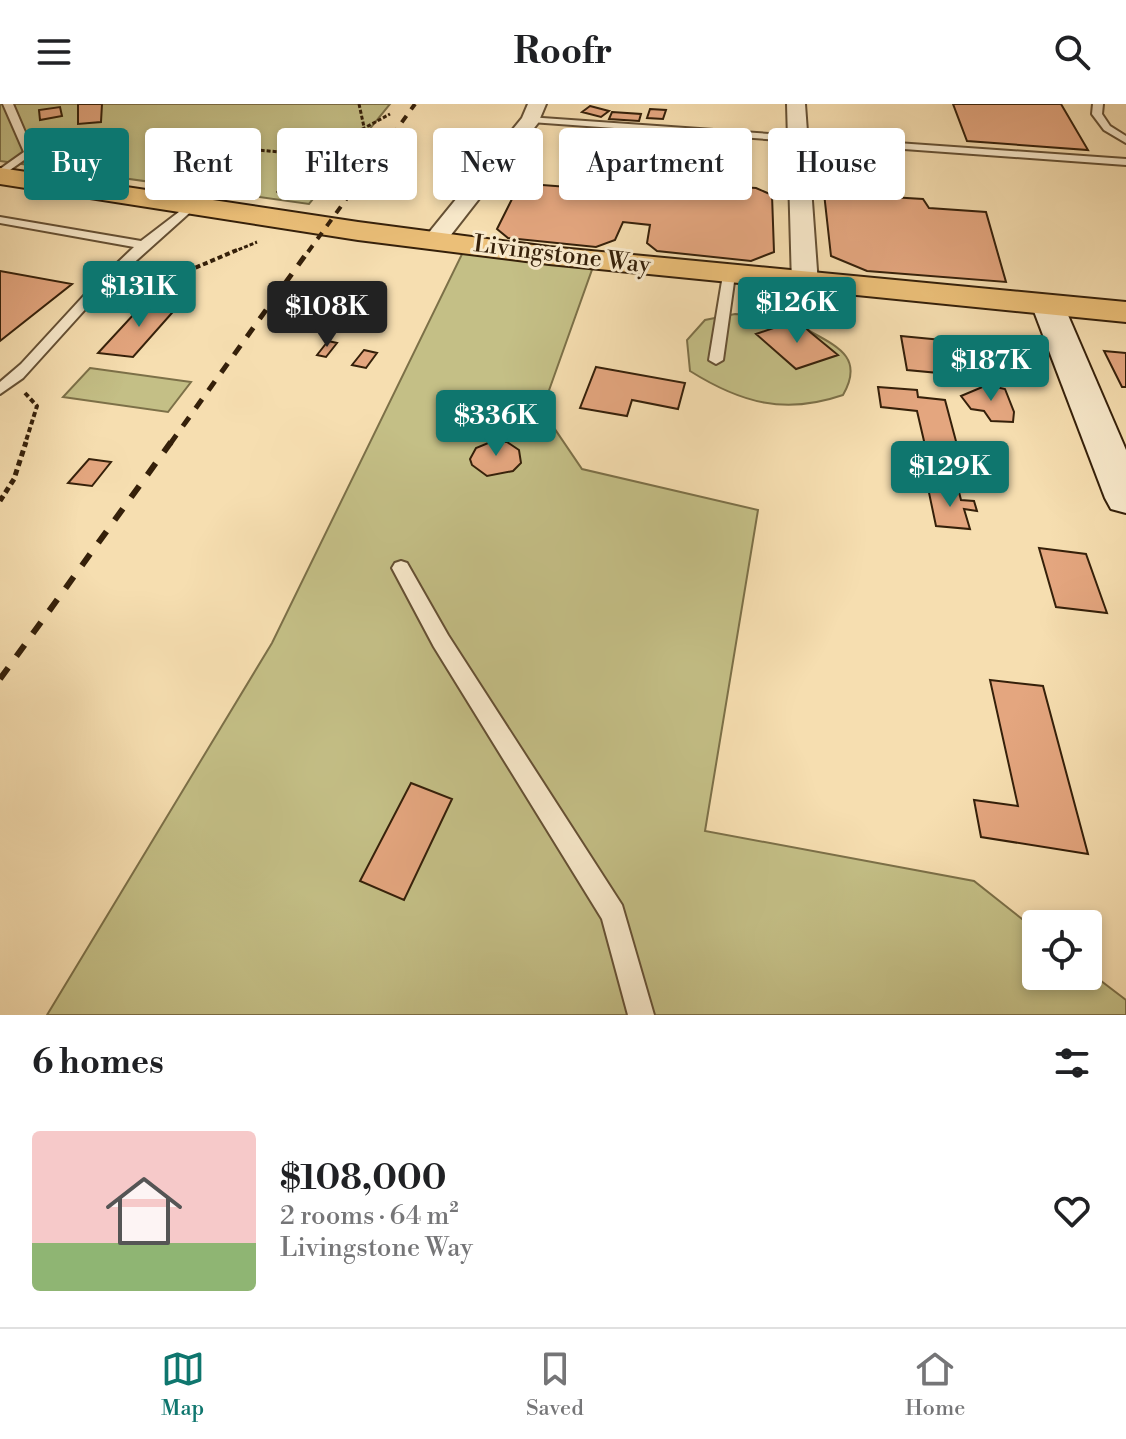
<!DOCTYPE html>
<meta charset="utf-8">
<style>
body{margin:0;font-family:"Libre Bodoni",serif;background:#f6f6f6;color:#202124;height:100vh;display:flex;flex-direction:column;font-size:30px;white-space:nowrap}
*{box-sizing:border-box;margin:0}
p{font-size:26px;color:#757577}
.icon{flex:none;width:44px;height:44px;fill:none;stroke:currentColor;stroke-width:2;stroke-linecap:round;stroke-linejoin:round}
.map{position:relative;height:911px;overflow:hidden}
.sheet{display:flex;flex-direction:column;background:#fff;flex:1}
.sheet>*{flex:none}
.hud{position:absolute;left:24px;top:24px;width:1078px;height:72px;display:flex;gap:16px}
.tools{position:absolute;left:1022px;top:806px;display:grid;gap:16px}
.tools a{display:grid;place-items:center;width:80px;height:80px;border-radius:8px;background:#fff;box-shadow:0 4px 12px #0003;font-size:40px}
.price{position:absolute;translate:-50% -68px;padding:0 18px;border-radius:8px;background:#0f766e;color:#fff;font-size:26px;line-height:52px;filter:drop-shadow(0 2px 4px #0008)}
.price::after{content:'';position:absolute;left:50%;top:48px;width:24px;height:18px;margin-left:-12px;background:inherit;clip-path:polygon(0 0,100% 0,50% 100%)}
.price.current{background:#222;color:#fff}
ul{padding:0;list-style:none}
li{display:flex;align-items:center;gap:24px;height:200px;padding:0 32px}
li+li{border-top:2px solid #e0e0e0}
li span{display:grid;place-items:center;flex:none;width:224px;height:160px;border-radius:8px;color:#555}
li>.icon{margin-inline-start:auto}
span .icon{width:96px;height:96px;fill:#fffc;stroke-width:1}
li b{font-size:34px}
h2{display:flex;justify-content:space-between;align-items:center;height:96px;padding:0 32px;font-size:34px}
.tag{padding:0 28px;border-radius:8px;background:#fff;box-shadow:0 4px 12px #0003;font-size:28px;line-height:72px}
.tag.current{background:#0f766e;color:#fff}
header{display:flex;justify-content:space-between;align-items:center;height:104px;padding:0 32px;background:#fff;font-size:36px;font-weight:800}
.tab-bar{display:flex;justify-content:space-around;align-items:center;height:112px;border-top:2px solid #e0e0e0;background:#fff;font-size:22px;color:#757577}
.tab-bar a{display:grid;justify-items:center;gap:4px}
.tab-bar .current{color:#0f766e}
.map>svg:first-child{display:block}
</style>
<header><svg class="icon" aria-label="menu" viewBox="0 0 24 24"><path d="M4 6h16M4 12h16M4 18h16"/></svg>Roofr<svg class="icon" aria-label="search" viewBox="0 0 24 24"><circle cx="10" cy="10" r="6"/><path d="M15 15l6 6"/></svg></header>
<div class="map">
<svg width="1126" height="911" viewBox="0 0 1126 911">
<rect width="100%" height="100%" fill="#f6deb0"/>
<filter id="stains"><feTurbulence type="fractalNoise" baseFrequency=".0025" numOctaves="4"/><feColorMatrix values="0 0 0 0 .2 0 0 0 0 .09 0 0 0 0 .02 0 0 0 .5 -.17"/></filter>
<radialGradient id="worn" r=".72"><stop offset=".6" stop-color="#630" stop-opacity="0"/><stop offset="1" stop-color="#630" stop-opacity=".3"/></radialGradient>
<path fill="#c4bf86" stroke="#7c7048" stroke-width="2" d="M0 0H390L309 100 0 57Z
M465 144 594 160 542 306 582 365 758 406 705 727 974 777 1036 826V872H1088V867L1126 896V911H47L272 539Z
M735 210C754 212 773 212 792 216 801 217 805 225 813 229 841 244 863 256 843 291 785 311 741 299 690 267L687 236 705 216Z
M90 264 191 278 168 308 63 293Z"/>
<path fill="#e4a67f" stroke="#35200a" stroke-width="2" d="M78 0H102L101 18 78 20Z
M953 0H1061L1088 46 967 37Z
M590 2 609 7 601 13 582 8Z
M60 3 62 12 40 16 39 6Z
M650 5 666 6 663 15 647 14Z
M612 8 641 10 639 17 609 15Z
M570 42 626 45 623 60 600 59 598 66 562 64Z
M529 80 686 92 690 86 742 90 740 83 756 84 772 91 774 148 751 157 657 147 647 139 650 121 623 118 615 136 596 143 508 134 497 125 517 85Z
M824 89 923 95 929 104 986 108 1006 178 867 167 831 152Z
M0 167 72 180 0 237Z
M146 197 179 201 133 253 98 249Z
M797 216 810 228 838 251 796 265 756 230Z
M901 232 983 240 993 274 907 266Z
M328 237 337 239 326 253 317 251Z
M364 246 377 249 366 264 352 261Z
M1104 247 1126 249V283H1122Z
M596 263 685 279 678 305 632 296 627 312 580 304Z
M987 281 1005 285 1014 308 1013 318 991 317 984 307 971 305 961 292Z
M878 283 917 286 918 293 945 296 965 371 931 367 917 307 881 303Z
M493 337 507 338 519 346 521 359 513 367 487 372 472 361 470 355 476 344Z
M89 355 111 358 92 382 68 379Z
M928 384 959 388 961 396 974 397 977 407 964 405 970 425 936 422Z
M1039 444 1086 450 1107 509 1056 503Z
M990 576 1043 582 1088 750 981 733 974 696 1018 702Z
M411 679 452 695 404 796 360 777Z"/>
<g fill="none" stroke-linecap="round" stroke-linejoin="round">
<defs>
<path id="lane" d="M3 0H13L34 49 0 73V65L24 48Z
M1093 0H1103L1102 10 1110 22 1126 32V39L1104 26 1092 10Z
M528 13 1126 55V61L531 18 528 17Z
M192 98 198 101 196 103 99 190 23 274 0 290V278L21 260 90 185 134 143 0 119V113L141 137Z
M729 167 735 171 723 256 716 260 709 256 723 171Z
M401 457 407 459 448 531 622 801 654 911H628L602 815 434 543 392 464 395 459Z"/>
<path id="street" d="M528 0H546L538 19 443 141H427L423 136 427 131 522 14Z
M787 0H805L818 180 805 188 792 180Z"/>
<path id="secondary" d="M1048 192 1059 195 1064 202 1126 346V409L1111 405 1105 394 1032 202 1037 195Z"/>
<path id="highway" d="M0 64 358 118 549 143 1126 198V218L549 160 358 136 0 80Z"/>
</defs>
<use href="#lane" stroke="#655034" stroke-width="4"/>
<use href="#street" stroke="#655034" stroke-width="4"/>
<use href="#secondary" stroke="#35200a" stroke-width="4"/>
<use href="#highway" stroke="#35200a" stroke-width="4"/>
<path stroke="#35200a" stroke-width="3" stroke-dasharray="4 2" stroke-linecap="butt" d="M359 0 364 23
M165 38 315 51 390 10
M308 56 312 93
M277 89 315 51 354 63
M233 148 257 138"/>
<path stroke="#35200a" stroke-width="4" stroke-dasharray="5 3" stroke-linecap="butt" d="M122 195 237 146
M25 289 37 302 25 340"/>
<path stroke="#35200a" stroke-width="5" stroke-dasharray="6 4" stroke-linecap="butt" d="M0 397 14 375 26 338"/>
<use href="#lane" fill="#f9eacc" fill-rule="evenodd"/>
<use href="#street" fill="#f9eacc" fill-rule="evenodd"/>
<use href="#secondary" fill="#f9eacc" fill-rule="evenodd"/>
<use href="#highway" fill="#ebbf78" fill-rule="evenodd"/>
<path stroke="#35200a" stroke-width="4" stroke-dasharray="8 8" stroke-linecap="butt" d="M308 148 415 0"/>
<path stroke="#35200a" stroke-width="5" stroke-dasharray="11 11" stroke-linecap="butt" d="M170 340 309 146"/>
<path stroke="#35200a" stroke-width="6" stroke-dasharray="14 14" stroke-linecap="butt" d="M0 575 171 338"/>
</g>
<g text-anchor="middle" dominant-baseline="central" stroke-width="6" stroke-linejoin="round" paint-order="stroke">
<g font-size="24" fill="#35200a" stroke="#f9eacc">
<text transform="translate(562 151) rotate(7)">Livingstone Way</text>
</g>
</g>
<rect width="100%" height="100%" filter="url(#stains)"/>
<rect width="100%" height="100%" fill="url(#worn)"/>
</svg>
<div class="tools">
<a><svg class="icon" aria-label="locate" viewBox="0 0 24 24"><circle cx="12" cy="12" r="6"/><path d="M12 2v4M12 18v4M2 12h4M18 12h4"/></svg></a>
</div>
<b class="price" style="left:139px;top:225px">$131K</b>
<b class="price" style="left:797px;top:241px">$126K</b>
<b class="price current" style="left:327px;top:245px">$108K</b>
<b class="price" style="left:991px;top:299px">$187K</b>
<b class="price" style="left:496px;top:354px">$336K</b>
<b class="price" style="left:950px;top:405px">$129K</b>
<div class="hud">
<a class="tag current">Buy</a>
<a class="tag">Rent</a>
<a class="tag">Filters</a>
<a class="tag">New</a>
<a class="tag">Apartment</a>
<a class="tag">House</a>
</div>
</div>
<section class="sheet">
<h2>6 homes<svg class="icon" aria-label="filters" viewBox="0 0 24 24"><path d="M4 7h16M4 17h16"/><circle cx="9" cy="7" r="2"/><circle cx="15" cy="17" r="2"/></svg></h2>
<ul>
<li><span style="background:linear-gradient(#f6c9c9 70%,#8fb573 0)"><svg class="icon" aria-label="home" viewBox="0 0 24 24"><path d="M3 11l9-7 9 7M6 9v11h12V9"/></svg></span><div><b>$108,000</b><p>2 rooms · 64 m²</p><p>Livingstone Way</p></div><svg class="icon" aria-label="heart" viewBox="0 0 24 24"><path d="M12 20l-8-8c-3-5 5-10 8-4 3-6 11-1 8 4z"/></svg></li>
</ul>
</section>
<nav class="tab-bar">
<a class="current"><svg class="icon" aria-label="map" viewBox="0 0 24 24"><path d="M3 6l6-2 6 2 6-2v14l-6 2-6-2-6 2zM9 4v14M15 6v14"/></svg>Map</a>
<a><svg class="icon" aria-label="saved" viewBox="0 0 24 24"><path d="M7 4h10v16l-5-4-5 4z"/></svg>Saved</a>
<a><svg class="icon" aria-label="home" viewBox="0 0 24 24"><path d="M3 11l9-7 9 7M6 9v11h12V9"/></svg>Home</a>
</nav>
